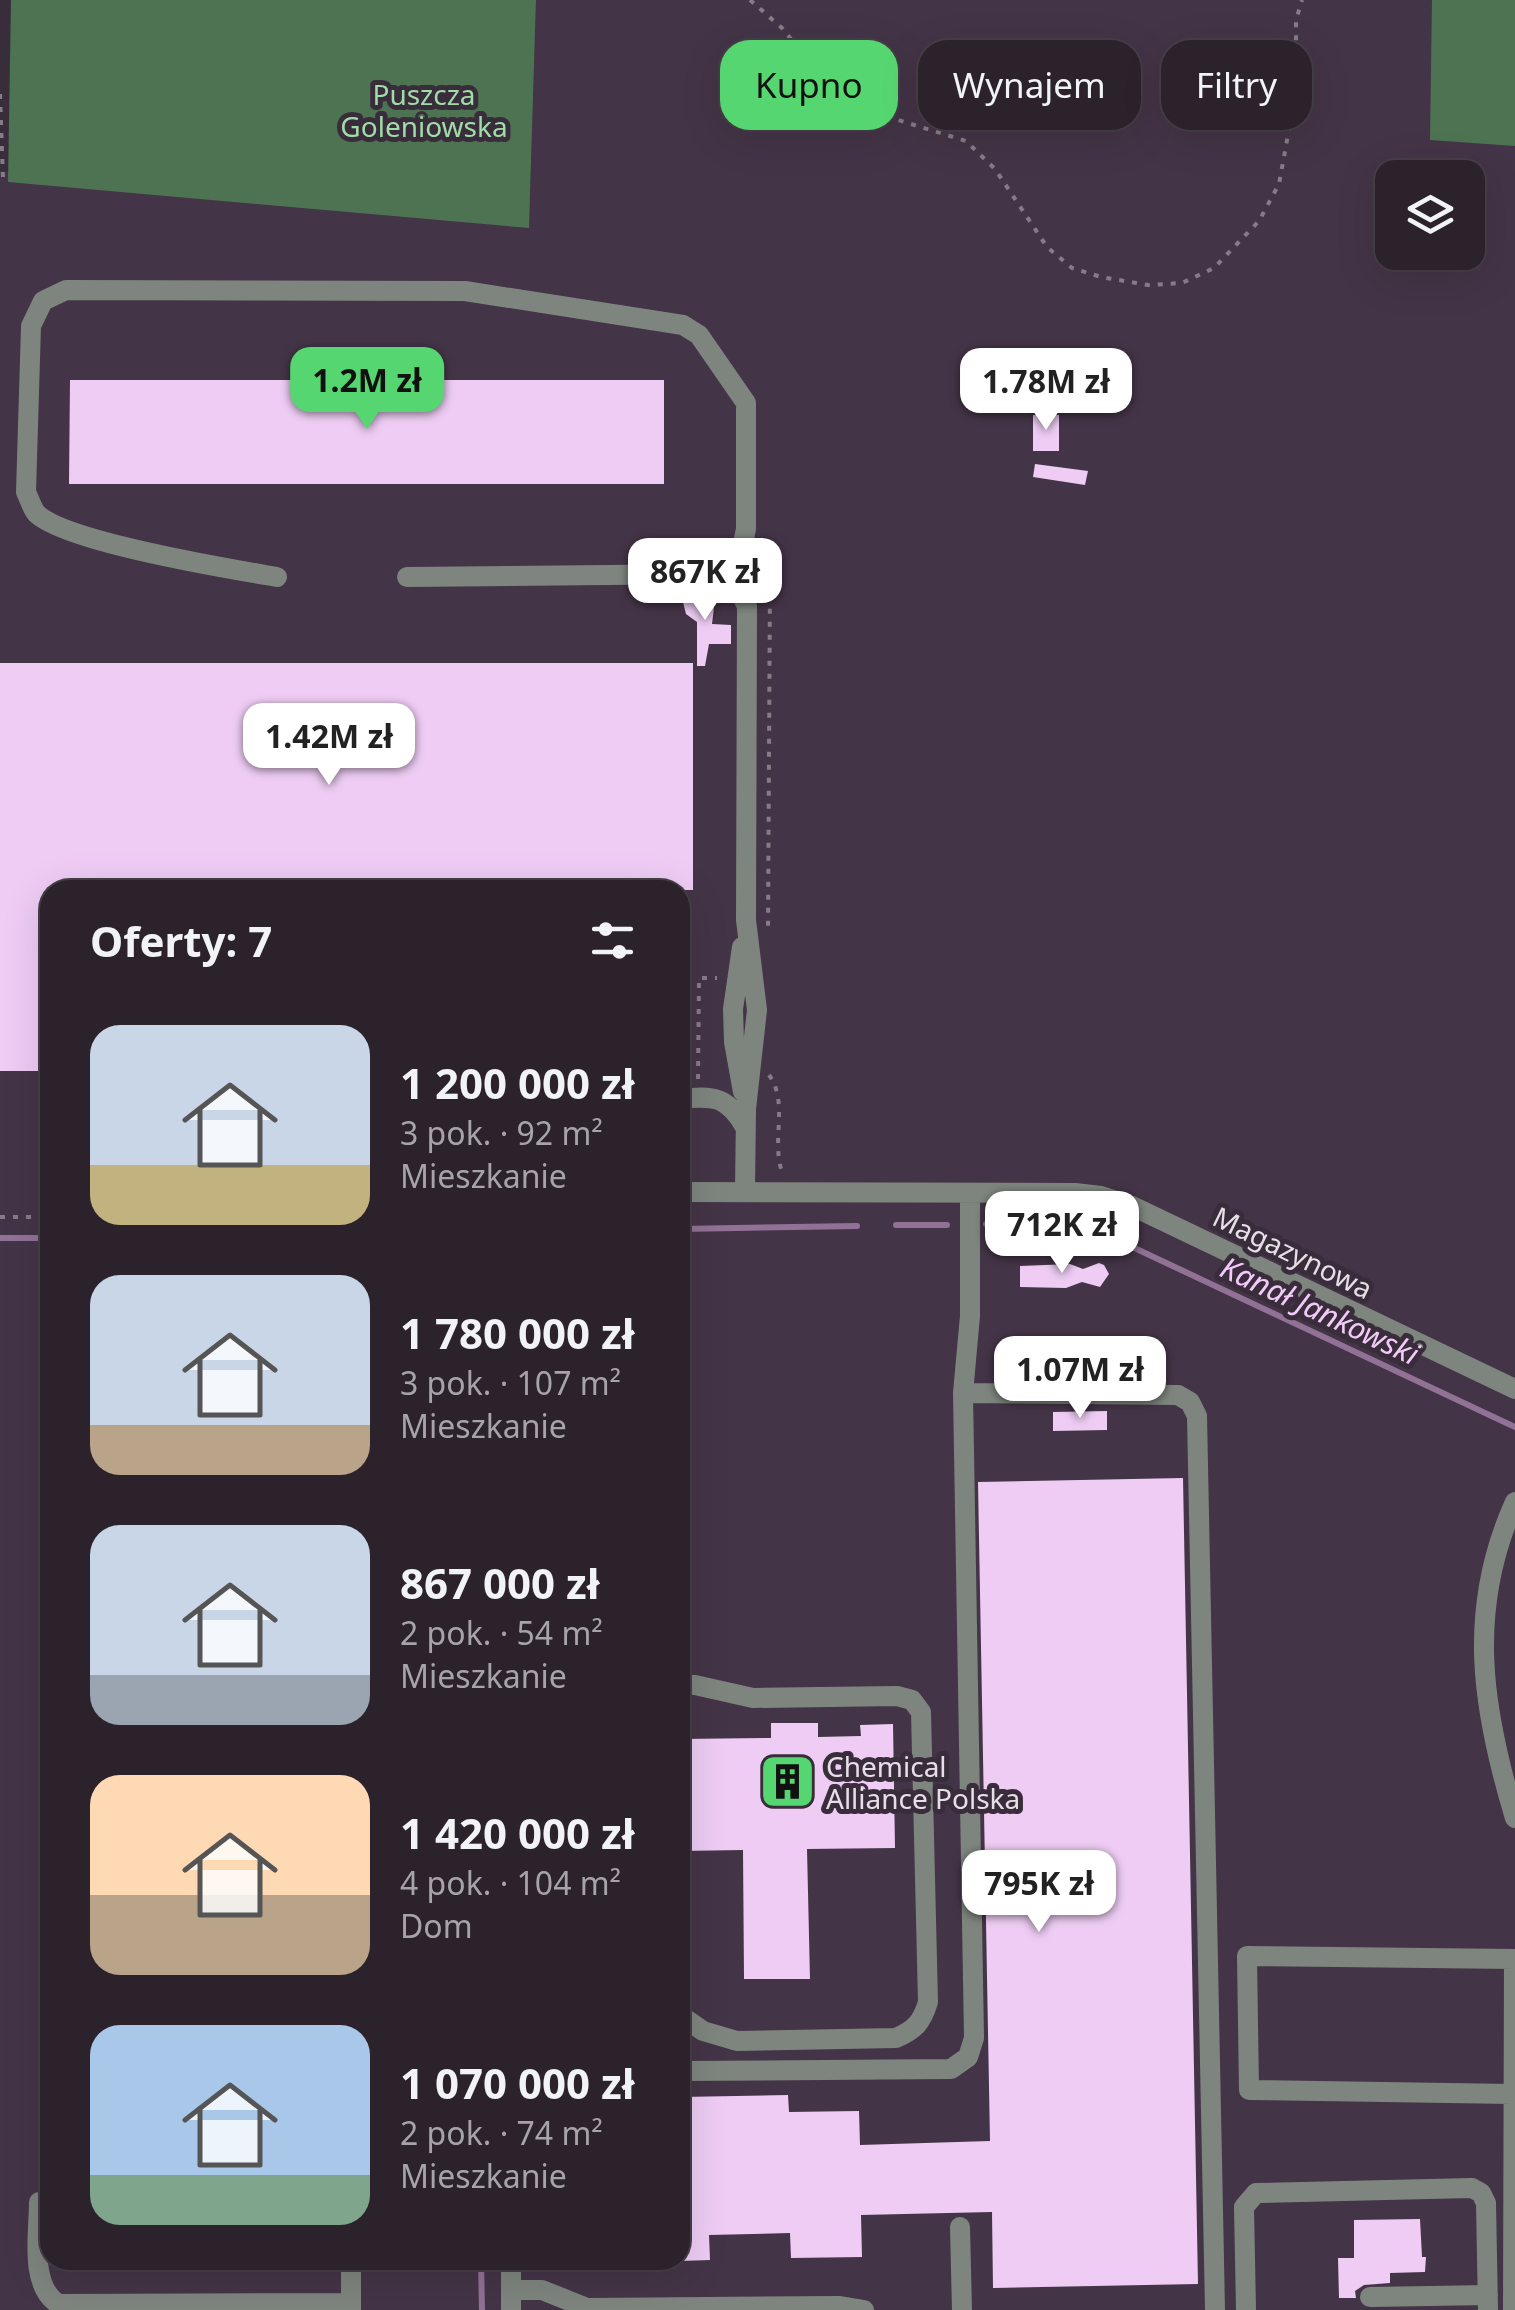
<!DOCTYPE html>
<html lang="pl">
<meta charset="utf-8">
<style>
body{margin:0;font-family:"Noto Sans",sans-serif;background:#372f38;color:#f1f3f6;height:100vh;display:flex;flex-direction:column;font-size:38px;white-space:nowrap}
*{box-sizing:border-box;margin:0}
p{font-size:32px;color:#a6a4a9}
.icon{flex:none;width:55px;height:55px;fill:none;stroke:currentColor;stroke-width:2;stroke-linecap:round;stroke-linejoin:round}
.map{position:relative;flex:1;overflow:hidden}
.sheet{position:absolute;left:40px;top:880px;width:650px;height:1390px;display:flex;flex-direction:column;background:#2b222c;border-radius:30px;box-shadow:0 10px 40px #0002,0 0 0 2px #473f48}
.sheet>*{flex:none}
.top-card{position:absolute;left:720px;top:40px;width:645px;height:90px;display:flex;gap:20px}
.tools{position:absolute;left:1375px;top:160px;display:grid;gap:20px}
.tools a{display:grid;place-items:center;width:110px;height:110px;border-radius:20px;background:#2b222c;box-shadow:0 10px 40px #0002,0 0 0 2px #473f48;font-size:50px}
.price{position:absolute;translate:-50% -85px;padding:0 22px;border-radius:20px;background:#fff;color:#222;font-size:32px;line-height:65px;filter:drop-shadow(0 2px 5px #0008)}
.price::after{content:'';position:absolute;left:50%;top:60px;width:30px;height:22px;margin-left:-15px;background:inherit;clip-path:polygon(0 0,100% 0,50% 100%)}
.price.active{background:#56d671;color:#111}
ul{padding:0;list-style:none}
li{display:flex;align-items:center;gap:30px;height:250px;padding:0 50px}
li span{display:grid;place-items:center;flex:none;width:280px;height:200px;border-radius:30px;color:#555}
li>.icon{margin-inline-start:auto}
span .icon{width:120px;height:120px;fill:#fffc;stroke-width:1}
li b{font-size:42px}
h2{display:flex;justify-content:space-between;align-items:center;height:120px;padding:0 50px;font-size:42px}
.chip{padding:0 35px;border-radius:30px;background:#2b222c;box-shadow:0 10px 40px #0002,0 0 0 2px #473f48;font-size:35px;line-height:90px}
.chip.active{background:#56d671;color:#111}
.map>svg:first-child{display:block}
</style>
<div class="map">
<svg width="1515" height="2310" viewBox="0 0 1515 2310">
<rect width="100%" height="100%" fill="#392d3b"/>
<path fill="#443447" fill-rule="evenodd" d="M536 0H1434L1515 112V2310H0V171L530 202ZM1392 178H1468V252H1392ZM50 890H680V2260H50Z"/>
<path fill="#4e7353" d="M11 0H536L529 228 8 182Z
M1432 0H1515V146L1430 140Z"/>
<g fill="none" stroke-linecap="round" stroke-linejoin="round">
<path stroke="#917296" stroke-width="6" d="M986 1224H1062L1094 1229 1515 1427
M896 1225H947
M680 1229 857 1226
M0 1238H50
M481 2260 482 2310"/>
</g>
<path fill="#eeccf4" d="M70 380H664V484H69Z
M1033 415H1059V451H1033Z
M1035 464 1088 471 1085 485 1033 477Z
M704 588 715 599 712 624 731 625V644H709L705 666H697V622L686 614 683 602 691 589Z
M0 663H693V890H50V1071H0Z
M1099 1263 1104 1265 1109 1274 1100 1287 1082 1282 1066 1288 1020 1287V1266L1070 1264 1083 1269Z
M1107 1411V1430L1053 1431V1412Z
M1183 1478 1198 2284 993 2288 992 2212 861 2215 862 2257 791 2258 790 2233 709 2235 710 2260 680 2261V2097L788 2095 789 2112 859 2111 860 2145 990 2141 978 1482Z
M771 1723H818V1737L861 1736 860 1725 893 1724 895 1848 807 1849 810 1979H744L743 1850 680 1851V1739L771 1738Z
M1420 2219 1422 2257H1426L1425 2272 1390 2273V2283L1364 2285 1355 2291 1356 2298H1339L1338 2258H1354V2220Z"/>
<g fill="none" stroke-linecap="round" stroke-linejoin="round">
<path stroke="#867c88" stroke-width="4" stroke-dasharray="5 8" stroke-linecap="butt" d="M750 0 782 28 824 80 848 99 882 115 966 141 995 169 1047 247 1072 268 1101 277 1148 285 1182 283 1214 268 1259 221 1279 184 1290 124 1296 76V20L1302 0
M0 94 3 178
M760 559 770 581 768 932
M769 1075C789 1102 771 1141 782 1172
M698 1079 699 978H717
M0 1217H50"/>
<path stroke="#7e857e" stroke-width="20" d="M277 577C231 569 64 542 36 513 32 508 29 498 26 492L31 326 43 301 66 290 465 291 683 325 699 335 746 403V529L734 585
M407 577 708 574C729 580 737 586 747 606L746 920 757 1010 746 1109 745 1191
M742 947 733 1009 734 1042 743 1092
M680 1099C714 1095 728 1097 745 1127
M680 1192 1075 1193 1101 1196 1132 1206 1515 1389
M963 1393 970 1316V1193
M1515 1502C1466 1610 1482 1709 1515 1818
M680 1685H695L753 1698 897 1696 912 1700 921 1712 928 2002C922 2022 915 2030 896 2038L737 2041 703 2031 680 2015
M680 2071 951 2069 968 2057 974 2038 963 1393 1178 1395 1190 1402 1197 1416 1215 2310
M39 2202C39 2233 29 2285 58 2304L351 2303V2310
M960 2227 962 2310
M351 2260V2303
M511 2260V2310
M511 2290H542L587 2308 840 2306 864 2310
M1370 2297 1488 2295
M1246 2310 1244 2207 1256 2193 1472 2188 1481 2193 1486 2203 1488 2310
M1513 2310 1514 1959 1247 1956 1249 2090 1513 2094"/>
</g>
<defs>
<symbol id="building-square" viewBox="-11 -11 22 22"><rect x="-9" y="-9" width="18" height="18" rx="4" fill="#56d671" stroke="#392d3b"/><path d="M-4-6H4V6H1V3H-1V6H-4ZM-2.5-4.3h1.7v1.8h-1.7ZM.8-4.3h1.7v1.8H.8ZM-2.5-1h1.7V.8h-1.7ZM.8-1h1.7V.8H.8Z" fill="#111"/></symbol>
</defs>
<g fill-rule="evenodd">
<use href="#building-square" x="756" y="1750" width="63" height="63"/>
</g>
<g text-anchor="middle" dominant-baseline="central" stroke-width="10" stroke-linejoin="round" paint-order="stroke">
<g font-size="28" fill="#a0dca7" stroke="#392d3b">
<text x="424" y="94">Puszcza<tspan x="424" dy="32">Goleniowska</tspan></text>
</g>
<g font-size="28" fill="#e7dfe8" stroke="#392d3b">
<text transform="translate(1293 1252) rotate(26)">Magazynowa</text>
</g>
<g font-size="28" fill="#e7dfe8" stroke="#392d3b" text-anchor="start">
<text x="826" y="1766">Chemical<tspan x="826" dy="32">Alliance Polska</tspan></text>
</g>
<g font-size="30" font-style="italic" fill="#f3cbfa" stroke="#392d3b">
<text transform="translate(1320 1310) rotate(25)">Kanał Jankowski</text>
</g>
</g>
</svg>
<div class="tools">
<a><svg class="icon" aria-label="layers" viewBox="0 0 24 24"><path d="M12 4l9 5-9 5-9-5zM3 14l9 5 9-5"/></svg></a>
</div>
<b class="price active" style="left:367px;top:432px">1.2M zł</b>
<b class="price" style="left:1046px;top:433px">1.78M zł</b>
<b class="price" style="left:705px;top:623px">867K zł</b>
<b class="price" style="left:329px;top:788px">1.42M zł</b>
<b class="price" style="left:1062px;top:1276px">712K zł</b>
<b class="price" style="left:1080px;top:1421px">1.07M zł</b>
<b class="price" style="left:1039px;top:1935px">795K zł</b>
<div class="top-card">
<a class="chip active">Kupno</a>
<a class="chip">Wynajem</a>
<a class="chip">Filtry</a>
</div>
<section class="sheet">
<h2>Oferty: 7<svg class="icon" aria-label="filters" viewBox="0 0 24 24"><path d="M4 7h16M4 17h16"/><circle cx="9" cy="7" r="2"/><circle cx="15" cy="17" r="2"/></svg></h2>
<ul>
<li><span style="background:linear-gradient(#c9d6e8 70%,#c2b280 0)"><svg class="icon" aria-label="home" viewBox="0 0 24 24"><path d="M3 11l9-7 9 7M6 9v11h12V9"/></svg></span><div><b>1 200 000 zł</b><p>3 pok. · 92 m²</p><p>Mieszkanie</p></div></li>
<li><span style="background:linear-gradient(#c9d6e8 75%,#b9a48a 0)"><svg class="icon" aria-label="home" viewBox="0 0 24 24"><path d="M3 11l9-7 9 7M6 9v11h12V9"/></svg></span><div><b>1 780 000 zł</b><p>3 pok. · 107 m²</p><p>Mieszkanie</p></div></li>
<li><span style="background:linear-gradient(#c9d6e8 75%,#9aa5b1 0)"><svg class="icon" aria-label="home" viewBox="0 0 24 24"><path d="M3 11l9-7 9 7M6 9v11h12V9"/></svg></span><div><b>867 000 zł</b><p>2 pok. · 54 m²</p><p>Mieszkanie</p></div></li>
<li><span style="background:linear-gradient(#ffd9b3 60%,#b9a48a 0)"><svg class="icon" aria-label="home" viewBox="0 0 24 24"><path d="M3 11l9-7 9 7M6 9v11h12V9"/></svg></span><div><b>1 420 000 zł</b><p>4 pok. · 104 m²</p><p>Dom</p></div></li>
<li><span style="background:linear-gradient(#a9c7e8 75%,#7fa58c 0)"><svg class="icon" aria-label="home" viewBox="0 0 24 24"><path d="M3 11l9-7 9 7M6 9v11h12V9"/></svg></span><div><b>1 070 000 zł</b><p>2 pok. · 74 m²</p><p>Mieszkanie</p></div></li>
</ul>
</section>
</div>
